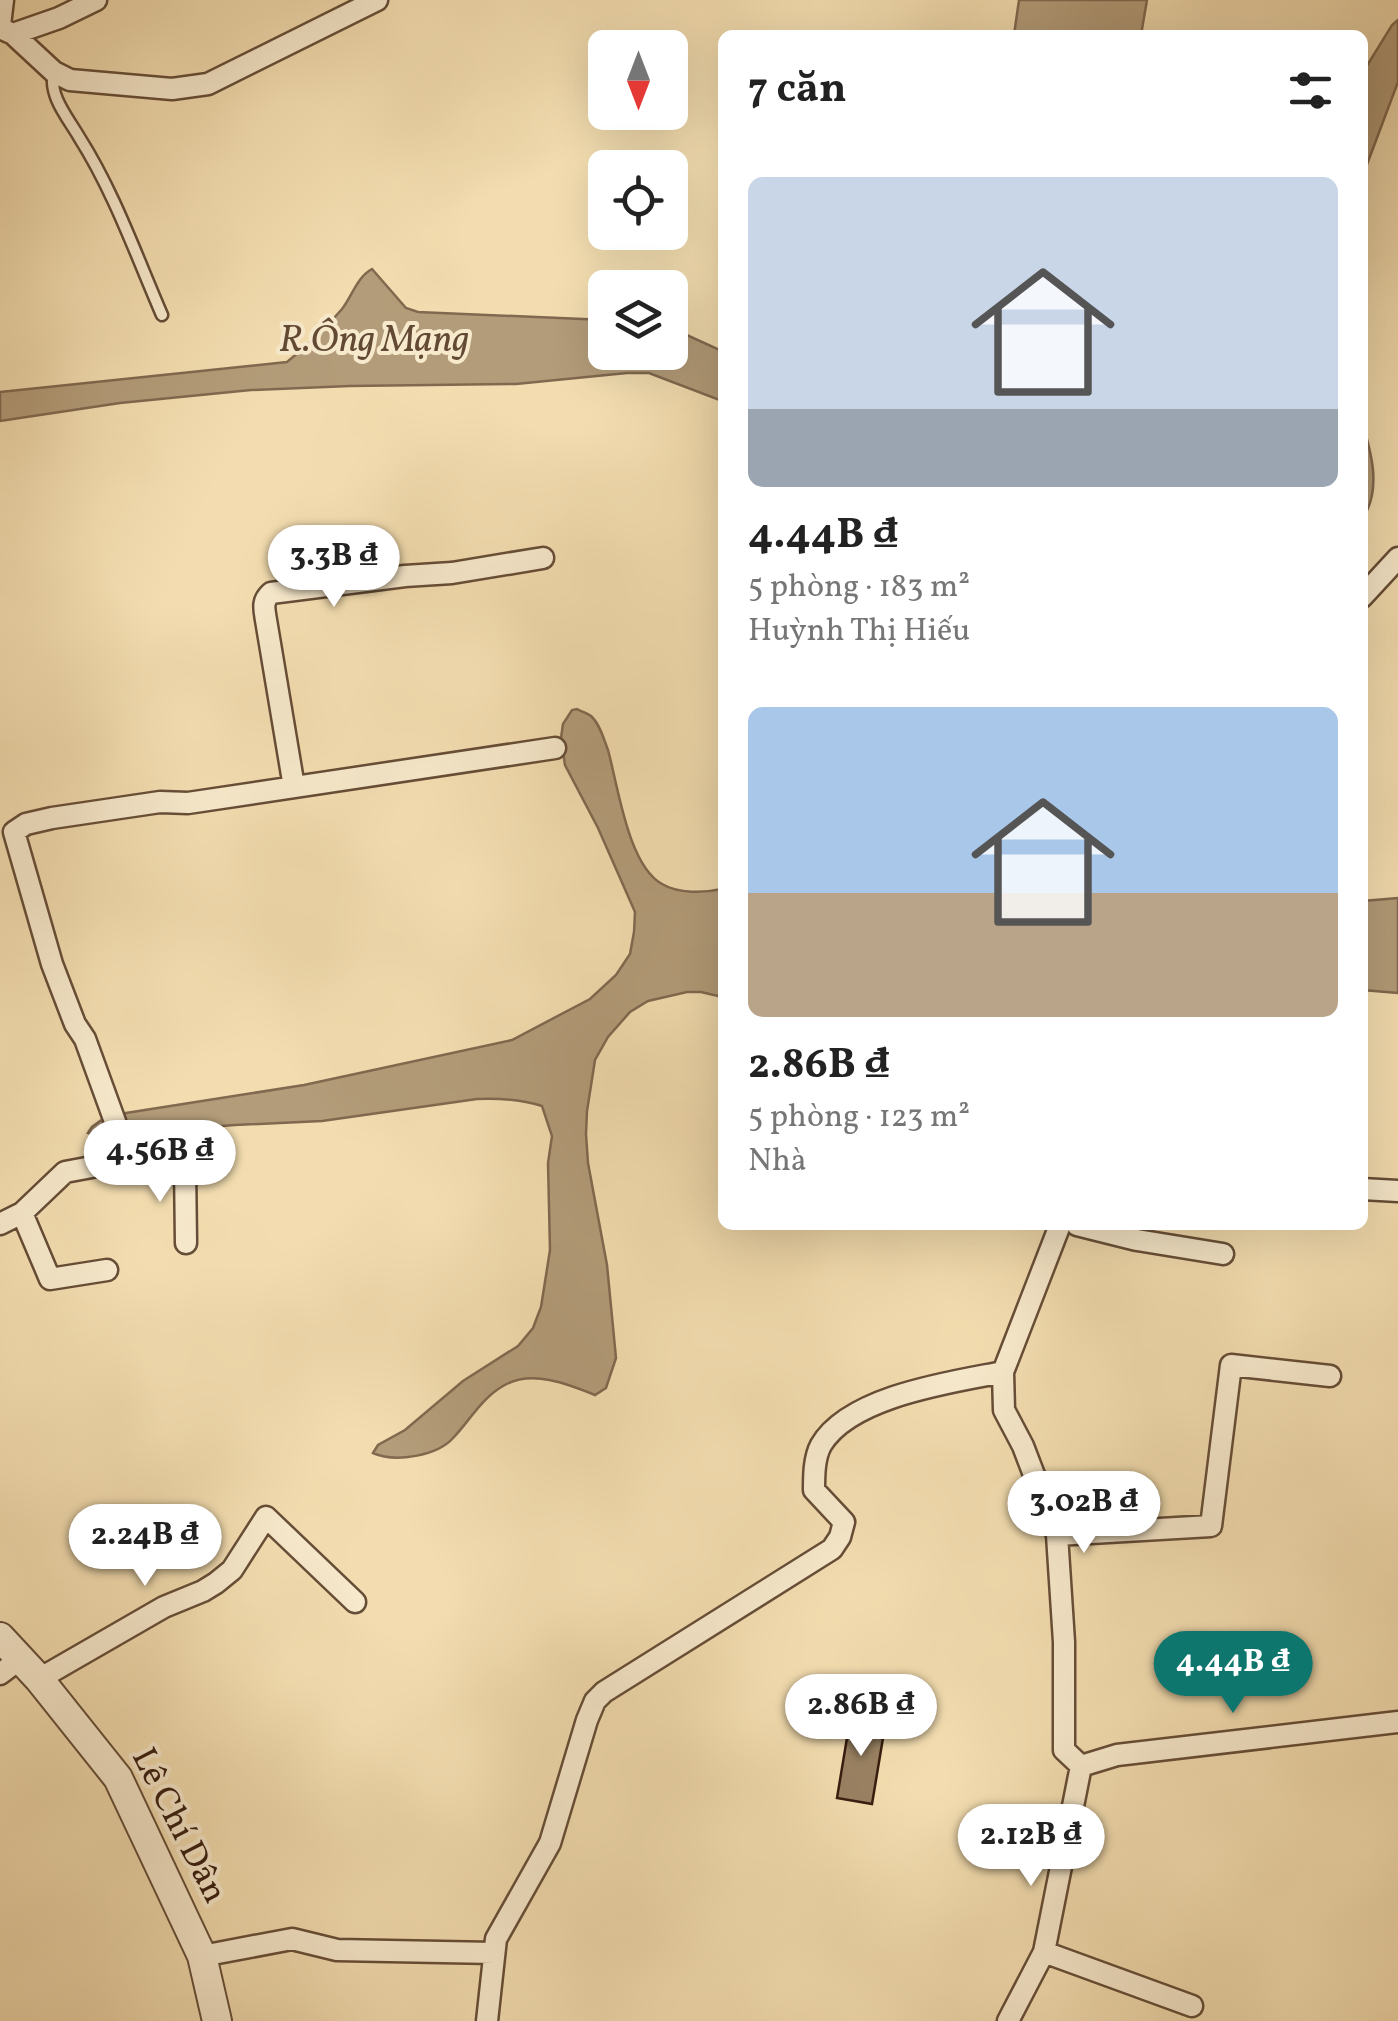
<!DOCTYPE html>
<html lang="vi">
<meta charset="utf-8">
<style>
body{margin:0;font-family:Vollkorn,serif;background:#f6f6f6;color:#222;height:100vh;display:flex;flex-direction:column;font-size:38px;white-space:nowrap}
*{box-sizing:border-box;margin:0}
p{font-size:32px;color:#767676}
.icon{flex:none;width:55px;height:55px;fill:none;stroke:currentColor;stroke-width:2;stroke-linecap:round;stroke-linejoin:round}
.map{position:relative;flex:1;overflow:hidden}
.drawer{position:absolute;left:718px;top:30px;width:650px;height:1200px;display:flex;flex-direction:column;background:#fff;border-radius:15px;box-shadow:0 10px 40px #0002}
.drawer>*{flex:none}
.needle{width:65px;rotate:180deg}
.fabs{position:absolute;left:588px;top:30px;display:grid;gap:20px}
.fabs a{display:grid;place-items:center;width:100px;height:100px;border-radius:15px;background:#fff;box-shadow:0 10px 40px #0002;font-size:50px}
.price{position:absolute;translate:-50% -85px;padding:0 22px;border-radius:35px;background:#fff;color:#222;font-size:32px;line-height:65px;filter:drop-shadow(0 2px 5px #0008)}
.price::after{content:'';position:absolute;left:50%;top:60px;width:30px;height:22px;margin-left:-15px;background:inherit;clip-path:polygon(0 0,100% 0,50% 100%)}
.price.selected{background:#0f766e;color:#fff}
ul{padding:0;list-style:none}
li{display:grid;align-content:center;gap:20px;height:530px;padding:0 30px}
li span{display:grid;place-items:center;height:310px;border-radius:15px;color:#555}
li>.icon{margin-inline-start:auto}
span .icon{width:180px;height:180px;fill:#fffc;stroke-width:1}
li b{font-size:42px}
h2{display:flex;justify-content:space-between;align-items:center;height:120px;padding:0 30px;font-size:42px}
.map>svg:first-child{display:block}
</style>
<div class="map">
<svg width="1398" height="2021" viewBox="0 0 1398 2021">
<rect width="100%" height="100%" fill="#f3ddb0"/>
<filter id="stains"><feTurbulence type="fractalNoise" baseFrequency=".002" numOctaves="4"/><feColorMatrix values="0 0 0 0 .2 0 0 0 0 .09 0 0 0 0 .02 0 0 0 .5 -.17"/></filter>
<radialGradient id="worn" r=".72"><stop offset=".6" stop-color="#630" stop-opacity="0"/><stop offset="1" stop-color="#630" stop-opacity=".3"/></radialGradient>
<path fill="#b39c79" stroke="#81694f" stroke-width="2.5" d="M1019 0H1147L1141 35H1014Z
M1398 20V82L1363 175V72L1392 25Z
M372 269 406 308 418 312 605 320V352H670V329L678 331 722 351V401L649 373H627L516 384 350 386 251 390 120 403 0 421V392L287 362C307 346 325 329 342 309 352 296 357 277 372 269Z
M1362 421C1371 452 1382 488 1363 518Z
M577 709C582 712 587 713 591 716 600 724 604 740 608 750 618 786 628 865 662 884 679 894 704 893 722 889V997L701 992H687L648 1001 630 1012 608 1037 595 1060 587 1111 586 1134 588 1163 607 1265 616 1358 606 1388 595 1395C568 1384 531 1369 503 1386 482 1398 470 1420 454 1437 438 1456 395 1463 373 1453L378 1445 405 1430 463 1381 518 1346 533 1328 541 1307 550 1250 548 1163 552 1136 542 1106C520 1099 500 1098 477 1099L322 1121 235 1125 96 1136 88 1133 92 1127 107 1116 304 1085 512 1040 590 999 616 975 630 954 634 932 635 912 598 828 565 765 561 738 563 724 572 710Z
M1398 898V993L1363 990V901Z"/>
<path fill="#998163" stroke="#371d0f" stroke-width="2.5" d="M851 1714 886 1720 872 1804 837 1798Z"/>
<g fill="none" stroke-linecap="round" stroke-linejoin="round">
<defs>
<path id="service" d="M54 73C48 95 68 118 79 137 114 192 136 255 162 315"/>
<path id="minor" d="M0 25 3 0
M0 28 13 34 54 72 70 80 172 89 208 84 377 0
M13 34 59 18 96 0
M1362 597 1398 558
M294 787 266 620C264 608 262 601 271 593L405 576 452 573 543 558
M129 1160 85 1039 75 1024 52 964 14 832 26 824 52 818 160 802 188 803 555 748
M1362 1189 1398 1191
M22 1213 50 1279 107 1270
M0 1224 22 1213 65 1172 167 1153 178 1154 185 1166 186 1243
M1060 1225 1003 1372 1004 1410 1023 1446 1057 1535 1064 1642V1750L1081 1766
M1077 1225 1137 1240 1223 1254
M1057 1535 1211 1526 1231 1365 1330 1376
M0 1674 20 1659
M39 1679 164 1607 203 1591 216 1583 232 1570 266 1517 355 1602
M1081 1766 1117 1755 1398 1722
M1044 1952 1192 2006
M202 1956 292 1939 337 1950 494 1953
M487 2021 496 1939 550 1843 587 1720 595 1701 604 1692 832 1549 840 1537 844 1522 814 1490C814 1476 814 1458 821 1445 850 1396 952 1382 1003 1372
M1008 2021 1044 1952 1081 1766"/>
<path id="tertiary" d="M0 1637 39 1679 118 1778 202 1956 217 2021"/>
</defs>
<use href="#service" stroke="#664d37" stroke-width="15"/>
<use href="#minor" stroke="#664d37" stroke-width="25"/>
<use href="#tertiary" stroke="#664d37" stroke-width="32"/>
<use href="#service" stroke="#f7e9cc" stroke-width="10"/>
<use href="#minor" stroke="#f7e9cc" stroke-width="20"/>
<use href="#tertiary" stroke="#f7e9cc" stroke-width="28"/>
</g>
<g text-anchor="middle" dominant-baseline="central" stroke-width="8" stroke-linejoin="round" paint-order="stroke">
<g font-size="35" fill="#371d0f" stroke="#f7e9cc">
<text transform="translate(178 1826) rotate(63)">Lê Chí Dân</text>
</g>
<g font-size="38" font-style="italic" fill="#624934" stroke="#f7e9cc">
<text x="374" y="341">R.Ông Mạng</text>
</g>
</g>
<rect width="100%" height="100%" filter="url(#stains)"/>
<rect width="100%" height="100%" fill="url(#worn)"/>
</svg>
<div class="fabs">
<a><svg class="needle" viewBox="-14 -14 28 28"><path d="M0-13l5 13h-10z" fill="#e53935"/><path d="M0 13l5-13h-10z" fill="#767676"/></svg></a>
<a><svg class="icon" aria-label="locate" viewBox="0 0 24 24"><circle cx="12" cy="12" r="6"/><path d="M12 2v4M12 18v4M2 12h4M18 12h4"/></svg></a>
<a><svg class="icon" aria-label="layers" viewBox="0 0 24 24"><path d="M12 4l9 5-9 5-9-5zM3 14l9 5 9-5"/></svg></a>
</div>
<b class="price" style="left:334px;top:610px">3.3B ₫</b>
<b class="price" style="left:160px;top:1205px">4.56B ₫</b>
<b class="price" style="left:1084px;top:1556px">3.02B ₫</b>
<b class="price" style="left:145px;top:1589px">2.24B ₫</b>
<b class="price selected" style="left:1233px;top:1716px">4.44B ₫</b>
<b class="price" style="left:861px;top:1759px">2.86B ₫</b>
<b class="price" style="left:1031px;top:1889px">2.12B ₫</b>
<section class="drawer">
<h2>7 căn<svg class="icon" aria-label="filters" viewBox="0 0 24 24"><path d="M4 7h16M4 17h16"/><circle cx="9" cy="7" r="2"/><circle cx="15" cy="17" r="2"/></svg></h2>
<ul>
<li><span style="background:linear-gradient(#c9d6e8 75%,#9aa5b1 0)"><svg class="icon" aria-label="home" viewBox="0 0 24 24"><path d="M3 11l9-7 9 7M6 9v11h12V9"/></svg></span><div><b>4.44B ₫</b><p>5 phòng · 183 m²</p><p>Huỳnh Thị Hiếu</p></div></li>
<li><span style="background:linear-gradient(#a9c7e8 60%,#b9a48a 0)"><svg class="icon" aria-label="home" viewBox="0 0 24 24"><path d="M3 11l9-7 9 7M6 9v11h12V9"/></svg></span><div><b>2.86B ₫</b><p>5 phòng · 123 m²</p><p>Nhà</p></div></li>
</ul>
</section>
</div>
